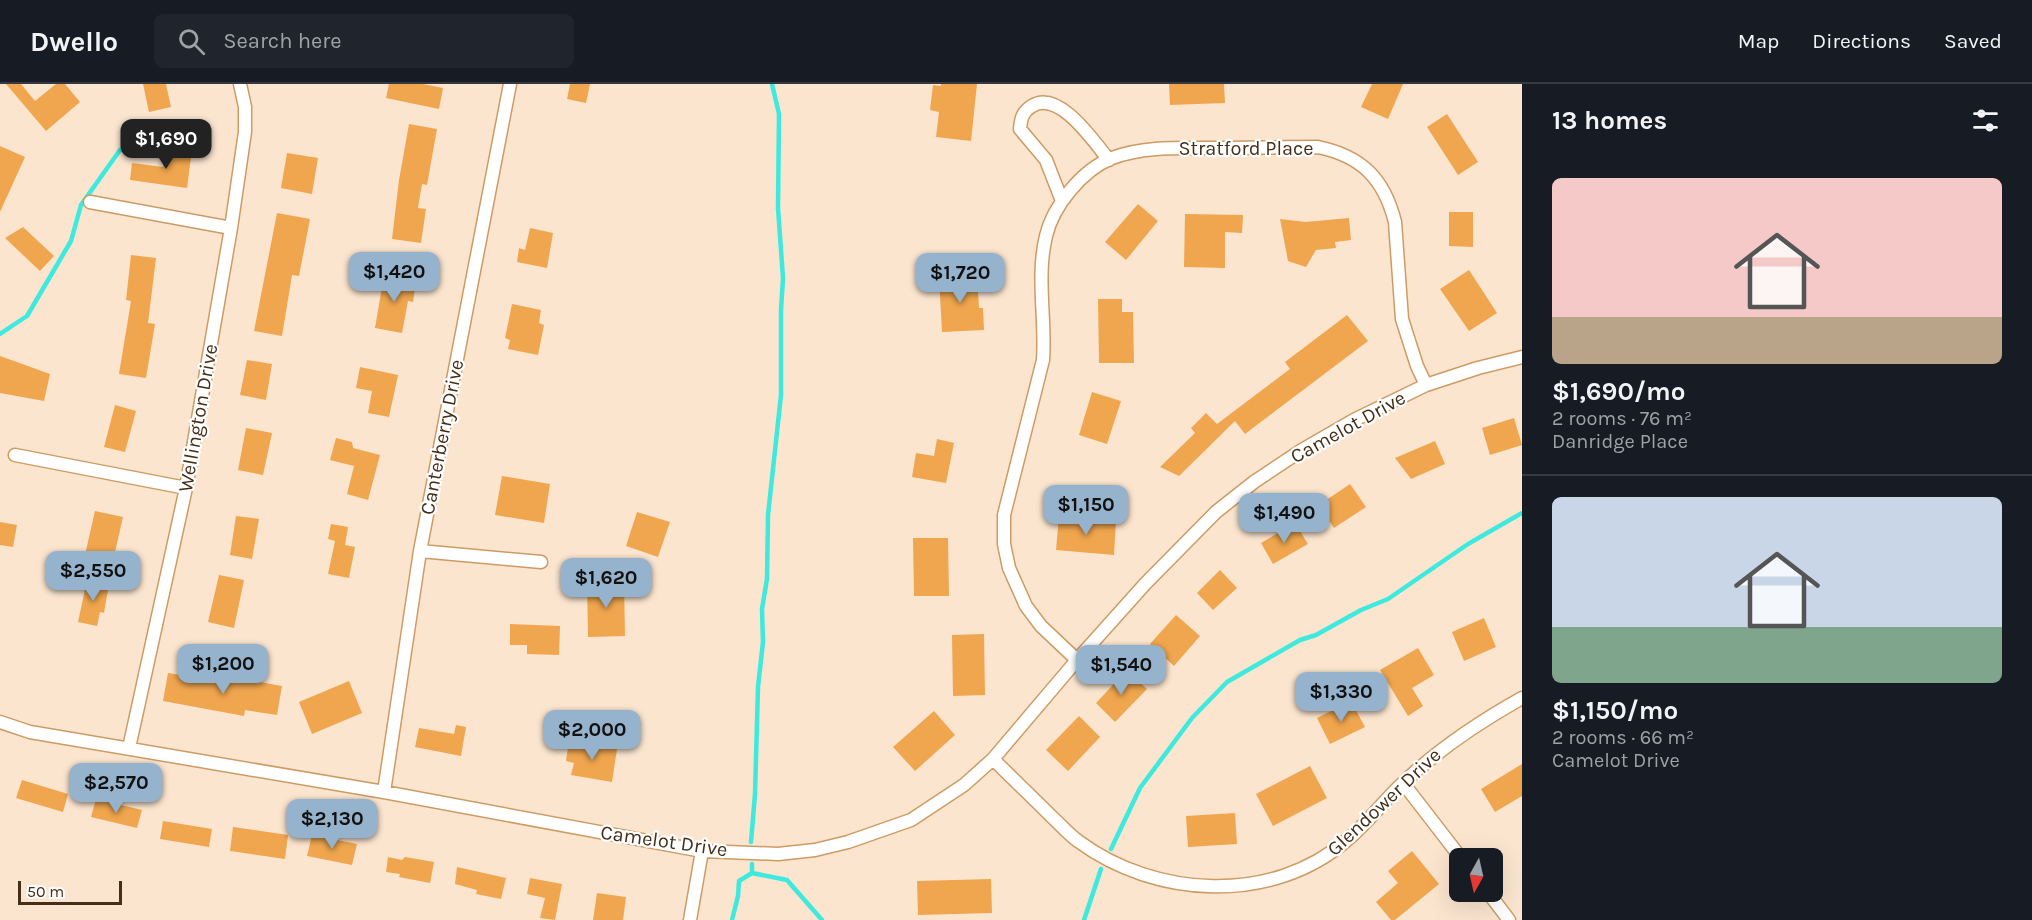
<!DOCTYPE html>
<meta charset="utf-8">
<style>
body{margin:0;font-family:Karla,sans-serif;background:#20242c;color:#f1f3f6;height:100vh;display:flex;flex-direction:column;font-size:22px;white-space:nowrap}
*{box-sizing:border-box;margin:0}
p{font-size:20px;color:#9ea1a6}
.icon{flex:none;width:33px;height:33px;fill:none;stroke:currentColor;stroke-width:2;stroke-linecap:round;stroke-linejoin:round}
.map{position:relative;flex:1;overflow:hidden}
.drawer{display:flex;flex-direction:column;background:#171b24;width:510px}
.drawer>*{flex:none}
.needle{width:39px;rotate:188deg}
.buttons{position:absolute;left:1449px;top:764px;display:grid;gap:12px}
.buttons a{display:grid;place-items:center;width:54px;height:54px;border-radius:9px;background:#171b24;box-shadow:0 6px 24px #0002;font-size:30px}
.scale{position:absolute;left:18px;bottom:15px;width:104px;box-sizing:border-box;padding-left:6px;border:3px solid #442f18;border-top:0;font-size:16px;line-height:21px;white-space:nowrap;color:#442f18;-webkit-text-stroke:4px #fff;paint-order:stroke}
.price{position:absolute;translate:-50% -51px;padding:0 14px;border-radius:12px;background:#96b3cd;color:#111;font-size:20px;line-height:39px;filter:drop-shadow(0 2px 3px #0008)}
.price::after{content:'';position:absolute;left:50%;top:36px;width:18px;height:14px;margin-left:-9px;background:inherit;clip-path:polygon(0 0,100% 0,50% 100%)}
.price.selected{background:#222;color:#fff}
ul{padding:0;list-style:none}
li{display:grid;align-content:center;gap:12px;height:318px;padding:0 30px}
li+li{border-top:2px solid #363941}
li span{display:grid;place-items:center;height:186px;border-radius:9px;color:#555}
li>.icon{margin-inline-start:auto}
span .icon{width:108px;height:108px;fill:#fffc;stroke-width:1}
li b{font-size:26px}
h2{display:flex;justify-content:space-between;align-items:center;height:72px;padding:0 30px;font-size:26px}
header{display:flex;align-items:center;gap:36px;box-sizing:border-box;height:84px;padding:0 30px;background:#171b24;border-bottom:2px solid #363941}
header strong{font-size:28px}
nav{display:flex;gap:33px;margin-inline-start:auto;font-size:21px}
.search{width:420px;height:54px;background:#20242c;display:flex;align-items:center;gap:15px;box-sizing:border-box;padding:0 21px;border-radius:9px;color:#9ea1a6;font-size:22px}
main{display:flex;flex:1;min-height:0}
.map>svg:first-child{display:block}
</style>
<header>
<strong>Dwello</strong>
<div class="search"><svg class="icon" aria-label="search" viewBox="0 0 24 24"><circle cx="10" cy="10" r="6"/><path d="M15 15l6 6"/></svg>Search here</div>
<nav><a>Map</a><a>Directions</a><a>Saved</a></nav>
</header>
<main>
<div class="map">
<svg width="1522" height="836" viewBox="0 0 1522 836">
<rect width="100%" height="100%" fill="#fbe5cf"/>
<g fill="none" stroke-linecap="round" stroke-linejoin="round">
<path stroke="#3ee9de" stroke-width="4.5" d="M0 250 27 232 71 157 81 121 120 66 165 46 172 41
M751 758 755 710 758 603 763 558 762 525 767 495 768 431 781 311V226L783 194 778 124 779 30 772 0
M1111 765 1140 704 1192 634 1227 598 1300 556 1316 551 1361 526 1388 515 1468 460 1522 429
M752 780V789
M732 836 738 812 739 797 752 789 787 796 822 836
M1084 836 1101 785"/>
</g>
<path fill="#f0a64e" d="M6 0H21L35 17 56 0H65L80 18 46 47Z
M143 0H166L171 23 149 28Z
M389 0H423L443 4 439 25 386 14Z
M570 0H590L586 19 567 15Z
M941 0H977L971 57 936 53 939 28 930 26 933 1 941 2Z
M1169 0H1224L1225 19 1170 21Z
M1372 0H1403L1388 35 1361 23Z
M1447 30 1478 78 1458 91 1427 43Z
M409 40 437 45 427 101 422 100 418 124 426 125 421 159 392 155 399 96Z
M0 62 25 73 0 128Z
M166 63 192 66 187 104 130 96 132 79 163 83Z
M287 69 318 74 312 110 281 104Z
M1138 120 1158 137 1126 176 1105 158Z
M1449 128H1473V163L1449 162Z
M277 129 310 135 299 192 292 191 282 252 254 247Z
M1185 130 1243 131 1242 149 1225 148V184L1184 183Z
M1349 134 1351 156 1335 158 1336 164 1316 166 1306 183 1288 177 1280 135 1306 138Z
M23 143 54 172 40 187 5 154Z
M530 144 553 149 547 184 517 178 519 164 525 166Z
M131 171 156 174 148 239 155 240 146 294 119 290 131 217 126 216Z
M1469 186 1497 229 1469 247 1440 205Z
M384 191 416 197 413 218 408 217 402 249 375 244Z
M977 191 979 224H983L984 246 942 248 939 193Z
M1098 215H1122V228H1133L1134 279H1099Z
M512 220 541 226 539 239 544 241 538 271 508 265 510 256 505 254Z
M1347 231 1368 257 1245 350 1235 337 1179 392 1160 383 1195 349 1191 344 1206 329 1217 340 1290 285 1285 278Z
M0 272 50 290 44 317 0 309Z
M247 276 272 280 266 316 240 311Z
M360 283 398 291 389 333 368 329 372 307 356 304Z
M1092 308 1121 317 1107 360 1079 351Z
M115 321 136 327 125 368 104 363Z
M1514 334 1522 361 1490 371 1482 344Z
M246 344 272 349 263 391 238 386Z
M336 354 352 358 353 364 380 371 368 416 347 410 354 382 330 376Z
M937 355 954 359 946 399 912 393 916 369 934 372Z
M1435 357 1445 380 1411 395 1395 374Z
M502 392 550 400 544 439 495 431Z
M1350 400 1366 423 1334 444 1319 421Z
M95 427 123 433 113 477 85 471Z
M637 428 670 438 658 473 626 462Z
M236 432 259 435 252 475 230 471Z
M1059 432 1116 437 1114 471 1056 466Z
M0 438 17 441 13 463 0 461Z
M1295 439 1308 460 1273 480 1261 459Z
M331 440 348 443 345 461 355 463 349 494 328 490 335 457 328 455Z
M913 454H948L949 512H914Z
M1220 486 1237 504 1213 526 1197 509Z
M219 491 244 496 234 544 208 538Z
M87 496 109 500 104 529 100 528 97 542 78 538Z
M587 497H624L625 552 588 553Z
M1176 531 1200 552 1174 582 1150 560Z
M1484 534 1496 563 1464 577 1452 548Z
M510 540 560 542 559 571 527 570V561H510Z
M984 550 985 611 953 612 952 551Z
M1418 564 1434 591 1412 604 1423 622 1408 632 1380 586Z
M1127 586 1147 605 1115 638 1096 619Z
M168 589 230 599 231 593 282 602 277 631 245 626 244 632 163 617Z
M349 597 362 629 312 650 299 618Z
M1351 617 1365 643 1330 660 1317 634Z
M934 627 955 651 915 687 893 663Z
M1079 632 1100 653 1068 687 1046 666Z
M456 641 466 643 461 672 415 663 419 644 454 650Z
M569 657 617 665 612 698 571 691 574 679 566 677Z
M1522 680V712L1495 728 1481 705Z
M1310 682 1327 714 1273 742 1256 710Z
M22 696 68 710 63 728 16 714Z
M96 715 142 726 137 744 91 733Z
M1235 729 1237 760 1188 763 1186 732Z
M163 737 212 745 209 763 160 755Z
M233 743 288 751 285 775 230 767Z
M312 751 357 760 352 781 307 772Z
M1412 767 1439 800 1395 836H1391L1376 818 1398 799 1388 787Z
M388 773 402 776 405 773 434 778 430 799 399 793 400 790 386 788Z
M457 783 506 794 501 815 476 810 477 806 455 800Z
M530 794 562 800 555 836 540 834 545 814 527 810Z
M991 795 992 829 918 831 917 797Z
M597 809 626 813 623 836H593Z"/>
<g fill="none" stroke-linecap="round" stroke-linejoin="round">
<defs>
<path id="minor" d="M1062 117 1046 76 1020 45C1021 35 1022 28 1032 22 1059 5 1094 58 1109 76
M90 118 231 144
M15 371 186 404
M420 467 541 478
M1077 576 1041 542 1026 522 1009 484 1004 460V431L1043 276C1046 235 1036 193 1046 152 1053 122 1082 86 1112 74 1143 62 1180 64 1212 64 1247 64 1282 63 1318 63 1361 72 1384 94 1395 138L1402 235 1417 282 1426 301
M0 638 30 648 384 708 702 767 778 770 815 766 848 758 911 736 964 701 993 675 1077 576 1145 500 1216 428 1254 398 1302 366 1354 336 1426 301 1478 284 1522 273
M129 664 186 404 231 144 245 48V23L240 0
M993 675C1012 694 1032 713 1051 732 1060 740 1068 750 1078 757 1155 814 1272 821 1347 756 1368 739 1384 716 1404 698 1440 664 1479 638 1522 614
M1403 699 1461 774
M384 708 420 467 510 0
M1487 807 1509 836
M690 836 702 767"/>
</defs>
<use href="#minor" stroke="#cd9b63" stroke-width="15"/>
<use href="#minor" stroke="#fff" stroke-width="12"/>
</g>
<g text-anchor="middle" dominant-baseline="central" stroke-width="4.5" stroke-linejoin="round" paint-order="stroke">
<g font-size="20" fill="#442f18" stroke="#fff">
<text x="1246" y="64">Stratford Place</text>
<text transform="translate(198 334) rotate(-80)">Wellington Drive</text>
<text transform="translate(1348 343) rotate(-29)">Camelot Drive</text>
<text transform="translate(442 353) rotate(-79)">Canterberry Drive</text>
<text transform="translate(1384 718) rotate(-43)">Glendower Drive</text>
<text transform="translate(664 757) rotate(8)">Camelot Drive</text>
</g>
</g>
</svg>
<div class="buttons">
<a><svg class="needle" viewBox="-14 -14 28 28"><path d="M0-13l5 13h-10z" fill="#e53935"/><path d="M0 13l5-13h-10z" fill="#9ea1a6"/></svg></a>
</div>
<div class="scale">50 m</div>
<b class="price selected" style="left:166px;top:86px">$1,690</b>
<b class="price" style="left:394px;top:219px">$1,420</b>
<b class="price" style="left:960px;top:220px">$1,720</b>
<b class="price" style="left:1086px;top:452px">$1,150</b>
<b class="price" style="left:1284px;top:460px">$1,490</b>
<b class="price" style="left:93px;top:518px">$2,550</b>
<b class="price" style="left:606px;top:525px">$1,620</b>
<b class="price" style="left:223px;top:611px">$1,200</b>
<b class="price" style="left:1121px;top:612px">$1,540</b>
<b class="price" style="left:1341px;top:639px">$1,330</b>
<b class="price" style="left:592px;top:677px">$2,000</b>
<b class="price" style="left:116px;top:730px">$2,570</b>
<b class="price" style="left:332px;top:766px">$2,130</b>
</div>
<section class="drawer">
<h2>13 homes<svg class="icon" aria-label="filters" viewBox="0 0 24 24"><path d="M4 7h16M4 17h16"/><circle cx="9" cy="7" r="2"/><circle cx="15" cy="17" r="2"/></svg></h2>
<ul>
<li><span style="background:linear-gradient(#f6c9c9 75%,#b9a48a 0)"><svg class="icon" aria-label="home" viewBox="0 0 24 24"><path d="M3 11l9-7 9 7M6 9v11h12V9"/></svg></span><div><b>$1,690/mo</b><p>2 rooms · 76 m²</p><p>Danridge Place</p></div></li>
<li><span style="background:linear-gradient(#c9d6e8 70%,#7fa58c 0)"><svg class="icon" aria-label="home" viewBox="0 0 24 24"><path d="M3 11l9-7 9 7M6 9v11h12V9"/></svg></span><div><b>$1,150/mo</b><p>2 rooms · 66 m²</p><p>Camelot Drive</p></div></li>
</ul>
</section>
</main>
